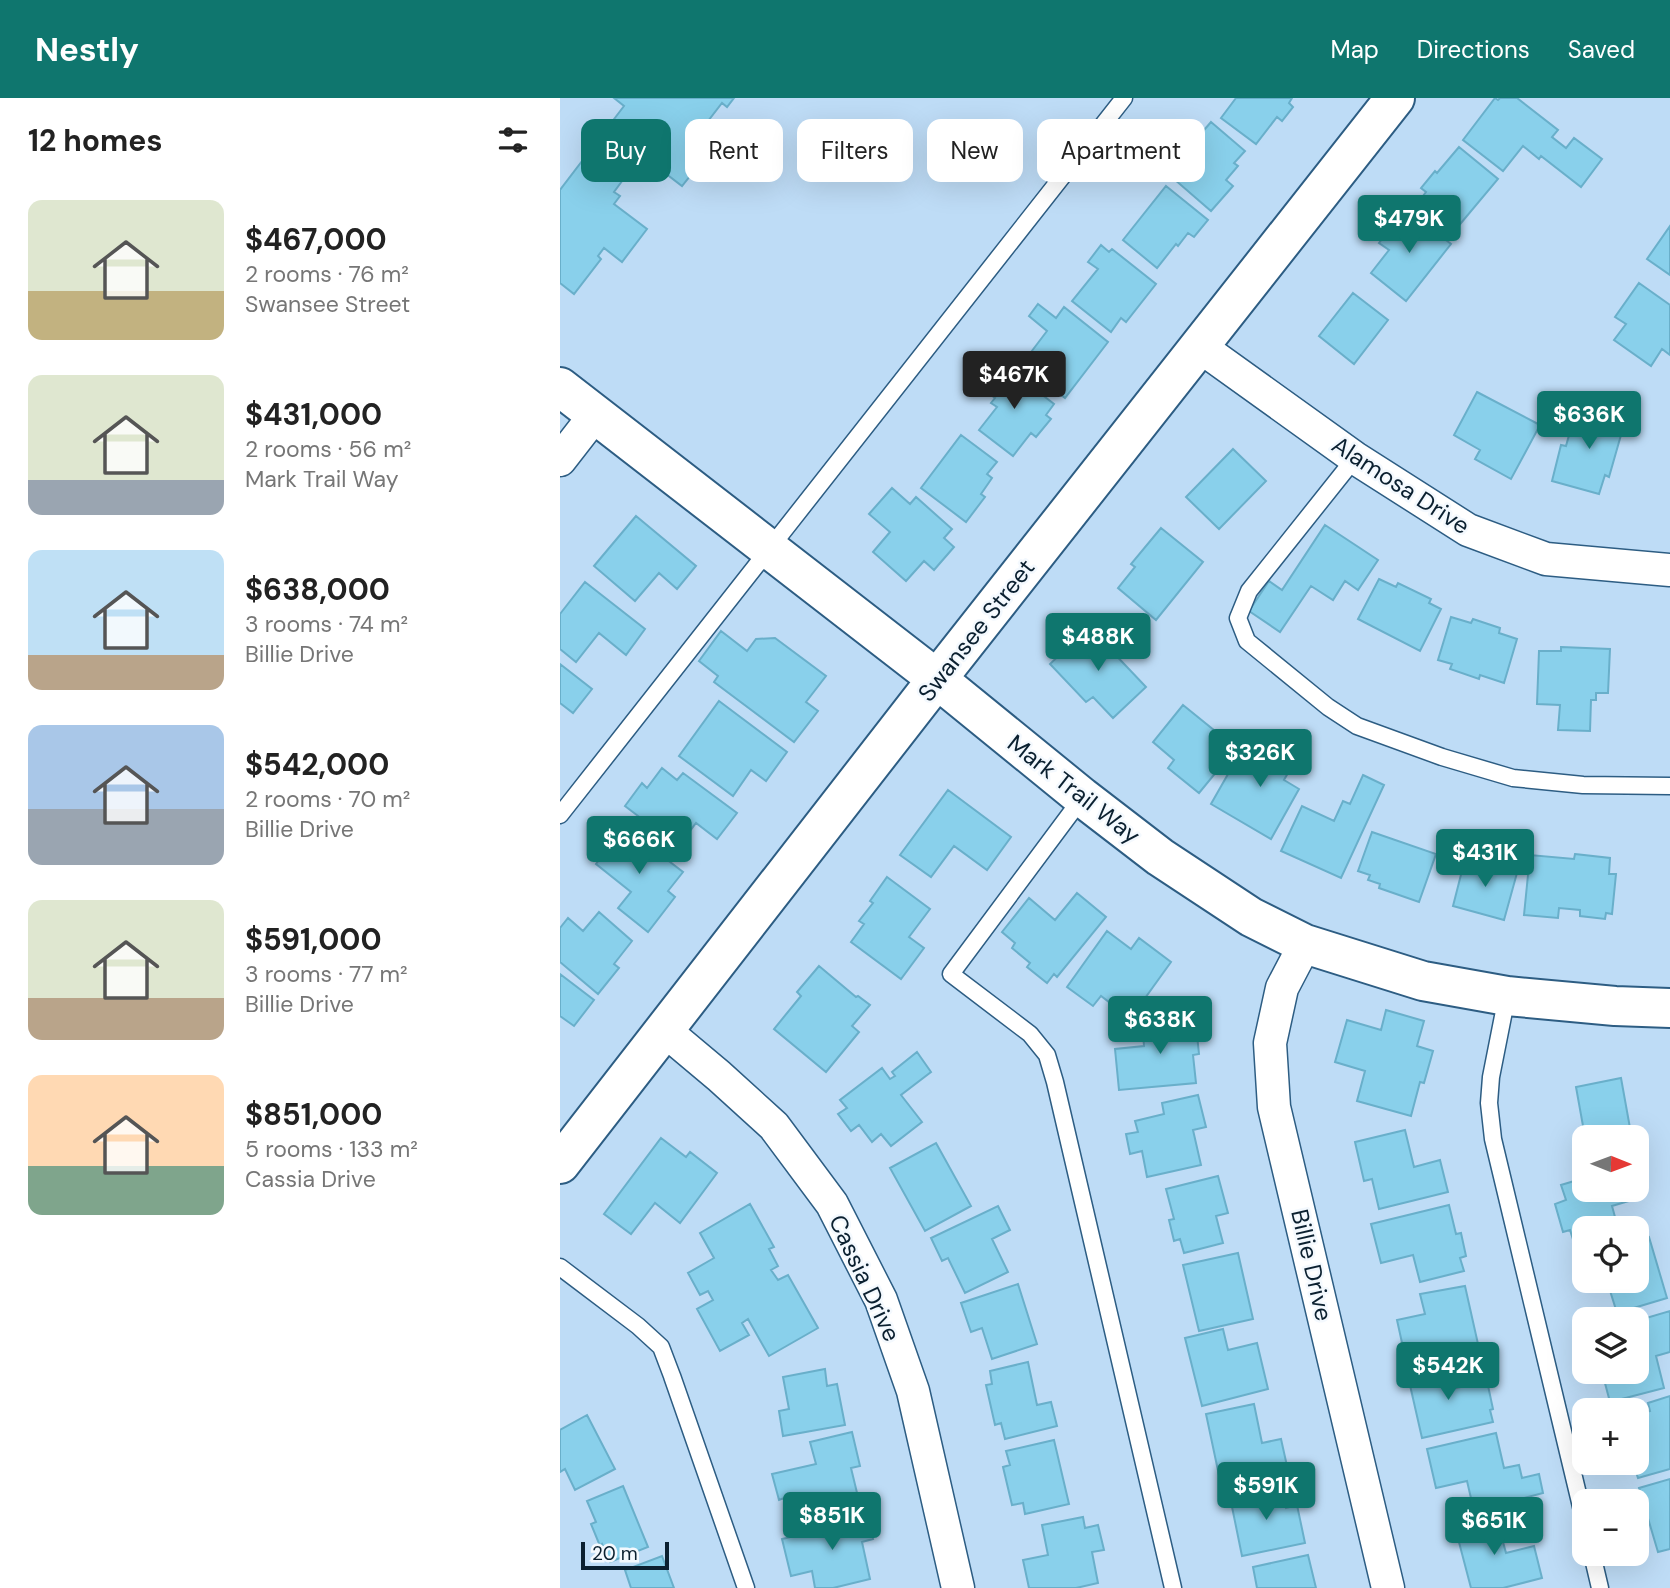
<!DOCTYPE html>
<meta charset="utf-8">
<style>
body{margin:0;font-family:"DM Sans",sans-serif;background:#f6f6f6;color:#222;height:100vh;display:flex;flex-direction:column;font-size:26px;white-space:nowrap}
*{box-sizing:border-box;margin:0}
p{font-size:23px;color:#767676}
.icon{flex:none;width:38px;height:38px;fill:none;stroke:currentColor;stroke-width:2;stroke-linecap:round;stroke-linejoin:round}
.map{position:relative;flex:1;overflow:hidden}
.sheet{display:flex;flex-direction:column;background:#fff;width:560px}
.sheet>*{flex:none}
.banner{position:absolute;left:21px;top:21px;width:665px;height:63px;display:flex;gap:14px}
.needle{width:46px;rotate:91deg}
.tools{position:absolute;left:1012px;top:1027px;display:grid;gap:14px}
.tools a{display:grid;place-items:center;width:77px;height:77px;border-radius:14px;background:#fff;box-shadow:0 7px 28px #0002;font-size:35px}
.scale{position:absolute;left:21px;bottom:18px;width:88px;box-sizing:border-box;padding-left:7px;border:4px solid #0b2030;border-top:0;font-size:19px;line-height:24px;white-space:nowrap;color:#0b2030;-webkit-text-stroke:5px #f4f9fe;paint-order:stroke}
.price{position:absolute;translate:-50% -60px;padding:0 16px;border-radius:7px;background:#0f766e;color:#fff;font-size:23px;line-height:46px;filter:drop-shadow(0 2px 4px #0008)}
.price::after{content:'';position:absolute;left:50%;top:42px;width:21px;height:16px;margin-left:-10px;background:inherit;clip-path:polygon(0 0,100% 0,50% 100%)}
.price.current{background:#222;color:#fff}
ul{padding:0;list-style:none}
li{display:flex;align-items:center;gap:21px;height:175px;padding:0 28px}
li span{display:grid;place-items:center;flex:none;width:196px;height:140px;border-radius:14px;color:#555}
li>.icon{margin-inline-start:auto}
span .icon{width:84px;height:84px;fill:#fffc;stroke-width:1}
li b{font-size:30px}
h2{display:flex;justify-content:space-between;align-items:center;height:84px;padding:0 28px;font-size:30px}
.tag{padding:0 24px;border-radius:14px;background:#fff;box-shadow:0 7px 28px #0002;font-size:24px;line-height:63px}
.tag.current{background:#0f766e;color:#fff}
header{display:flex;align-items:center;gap:42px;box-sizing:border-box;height:98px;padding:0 35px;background:#0f766e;color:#fff}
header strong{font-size:33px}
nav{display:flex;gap:38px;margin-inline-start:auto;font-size:24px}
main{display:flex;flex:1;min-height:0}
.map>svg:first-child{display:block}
</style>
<header>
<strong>Nestly</strong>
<nav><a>Map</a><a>Directions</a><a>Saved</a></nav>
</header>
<main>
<section class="sheet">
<h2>12 homes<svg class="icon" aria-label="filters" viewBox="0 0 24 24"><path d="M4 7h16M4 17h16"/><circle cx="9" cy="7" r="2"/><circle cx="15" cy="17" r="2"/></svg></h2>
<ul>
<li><span style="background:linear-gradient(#dfe7d0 65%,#c2b280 0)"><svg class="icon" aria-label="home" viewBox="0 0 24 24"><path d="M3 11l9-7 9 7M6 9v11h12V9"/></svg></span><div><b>$467,000</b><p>2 rooms · 76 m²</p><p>Swansee Street</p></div></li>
<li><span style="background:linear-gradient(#dfe7d0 75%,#9aa5b1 0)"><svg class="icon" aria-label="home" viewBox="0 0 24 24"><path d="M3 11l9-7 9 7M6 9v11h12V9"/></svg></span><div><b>$431,000</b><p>2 rooms · 56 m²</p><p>Mark Trail Way</p></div></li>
<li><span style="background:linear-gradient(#bfe0f5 75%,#b9a48a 0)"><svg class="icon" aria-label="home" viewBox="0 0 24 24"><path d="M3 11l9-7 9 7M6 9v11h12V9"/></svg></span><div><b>$638,000</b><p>3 rooms · 74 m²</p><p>Billie Drive</p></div></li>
<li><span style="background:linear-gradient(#a9c7e8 60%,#9aa5b1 0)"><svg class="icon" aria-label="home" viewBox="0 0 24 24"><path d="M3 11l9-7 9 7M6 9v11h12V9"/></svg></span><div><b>$542,000</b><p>2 rooms · 70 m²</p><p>Billie Drive</p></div></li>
<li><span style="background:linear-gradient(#dfe7d0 70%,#b9a48a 0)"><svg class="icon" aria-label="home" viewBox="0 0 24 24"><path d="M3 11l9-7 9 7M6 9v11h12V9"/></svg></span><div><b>$591,000</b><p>3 rooms · 77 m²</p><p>Billie Drive</p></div></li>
<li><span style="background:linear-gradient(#ffd9b3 65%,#7fa58c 0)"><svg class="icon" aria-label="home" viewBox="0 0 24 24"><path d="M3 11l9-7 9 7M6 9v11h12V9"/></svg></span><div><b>$851,000</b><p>5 rooms · 133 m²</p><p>Cassia Drive</p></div></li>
</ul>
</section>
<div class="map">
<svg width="1110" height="1490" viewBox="0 0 1110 1490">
<rect width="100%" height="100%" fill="#bedcf6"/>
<path fill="#89d0eb" stroke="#69afca" stroke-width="2" d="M54 0H174L167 9 162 5 138 36 136 34 128 44 146 58 122 88 88 62 83 68 77 63 54 94 60 98 54 106 87 131 62 164 44 150 38 158 41 161 14 196 0 185V92L64 8Z
M676 0H732L729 5 733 9 722 23 717 19 696 46 661 20Z
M935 0 938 2 940 0H957L998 32 992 39 1006 50 1014 40 1042 61 1021 89 981 58 979 61 963 48 943 73 903 42Z
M651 24 685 53 674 65 678 68 666 82 673 88 651 113 607 75Z
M899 49 938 81 891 137 856 107 866 94 861 90 875 73 877 75Z
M606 88 648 122 634 139 628 135 618 148 616 146 597 170 563 142Z
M846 111 891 146 846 203 811 175 829 152 819 145Z
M1110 128V177L1087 161Z
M541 147 549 154 552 151 596 186 566 224 561 220 551 234 512 203 538 171 528 164Z
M1079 185 1110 207V257L1102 251 1091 268 1054 242 1066 226 1055 219Z
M793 195 828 222 794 266 759 238Z
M478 206 496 220 504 209 548 244 505 300 462 266 487 233 469 218Z
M427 270 446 285 454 275 494 306 486 317 491 321 476 339 471 335 453 358 419 332 437 309 431 305 435 300 415 285Z
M917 294 980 327 951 381 915 361 920 352 894 337Z
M1016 312 1025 314 1026 312 1065 323 1049 379 1045 377 1039 396 992 383 1001 347 1006 348Z
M401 337 437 364 427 376 432 380 421 396 425 399 406 424 361 390Z
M673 351 706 383 659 431 626 399Z
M332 390 350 406 356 399 392 431 384 440 394 449 374 472 364 463 346 483 313 454 330 434 309 416Z
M76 418 136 468 117 491 99 475 75 503 34 468Z
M765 427 818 462 798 492 785 483 773 502 751 488 720 534 689 513 709 483 722 492Z
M601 430 643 464 596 522 558 490 575 469 571 466Z
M819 481 836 489 838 485 871 501 869 505 881 511 860 553 798 521Z
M25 484 85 531 66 557 39 535 16 564 0 551V516Z
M891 519 911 525 913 521 940 530 939 535 957 541 944 585 920 577 919 581 890 571 892 566 878 562Z
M529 529 586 589 553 620 533 599 526 604 490 566Z
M161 533 187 553 196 541 215 540 266 578 246 604 258 613 234 644 154 584 158 578 139 563Z
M1001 549 1050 551 1048 595H1036V602H1031L1030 633 998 632 1000 607 977 606 979 553H1001Z
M0 566 32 591 13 615 0 605Z
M159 603 227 654 206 683 191 672 173 698 119 658Z
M623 607 676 650 639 695 608 670 614 662 593 644Z
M715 640 740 654 724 682 739 691 711 741 651 706 680 655 700 666Z
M102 670 117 682 123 675 177 715 157 741 136 725 115 753 82 728 86 724 65 708 82 685 87 690Z
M803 677 824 687 781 780 721 753 742 708 774 723 783 703 790 706Z
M388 692 451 739 427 772 394 748 371 779 340 757Z
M58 724 123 774 108 793 115 799 88 834 58 810 71 794 36 766 47 751 41 746Z
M812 734 876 756 859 804 819 790 820 786 808 782 810 777 798 773Z
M1015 756 1050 760 1049 776H1056L1052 816 1046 815 1045 821 1020 818V812L999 810 998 820 964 817 970 757 1014 761Z
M905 761 957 775 944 822 893 808Z
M327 779 370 811 349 839 364 850 341 881 291 844 304 826 299 823 313 805 310 803Z
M517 795 546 819 497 879 494 876 487 885 467 869 470 865 452 850 455 845 442 834 469 800 495 822Z
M39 814 72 843 54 866 59 870 38 896 0 864V830L8 820 23 833Z
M547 833 571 851 579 840 611 864 580 907 572 901 562 914 541 898 533 908 507 889Z
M259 868 296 899 298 898 310 907 292 928 299 934 266 974 214 931 241 898 237 894Z
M0 876 34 902 14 928 0 918Z
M826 912 864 923 857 948 873 953 864 985 860 984 851 1018 797 1003 805 973 775 964 787 922 821 932Z
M635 918 639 956 633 957 636 985 559 992 555 951 584 948 582 924Z
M357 954 371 974 341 997 362 1024 331 1048 321 1036 312 1044 299 1027 291 1033 278 1016 287 1010 280 1002 322 970 330 981 335 978 332 974Z
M1061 980 1070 1030 1025 1039 1016 989Z
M638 997 646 1029 633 1032 641 1067 587 1079 582 1053 570 1056 566 1036 578 1034 575 1023 604 1016 602 1005Z
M845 1032 854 1069 880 1062 888 1094 819 1111 812 1081 804 1083 795 1044Z
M101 1040 126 1059 130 1054 157 1075 120 1125 95 1105 71 1136 44 1116Z
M376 1045 411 1108 365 1133 330 1070Z
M658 1078 668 1115 656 1118 663 1145 624 1155 620 1141 614 1143 609 1122 614 1121 606 1091Z
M1024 1080V1092H1076V1081L1082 1099 1052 1108 1058 1130H1024V1152L1017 1154 1010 1132 1003 1134 995 1106 1006 1102 1001 1087Z
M190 1106 214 1149 209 1151 218 1168 211 1172 218 1182 228 1177 258 1230 209 1258 188 1221 182 1225 189 1237 160 1253 137 1211 153 1202 148 1193 140 1197 128 1175 154 1160 140 1135Z
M889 1107 896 1136 901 1135 906 1158 900 1160 904 1173 860 1184 853 1157 821 1165 811 1126Z
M438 1108 450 1132 432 1141 448 1174 405 1195 388 1160 382 1163 371 1140Z
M1089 1139 1107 1200 1057 1215 1047 1183H1076V1143Z
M678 1155 693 1221 639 1233 623 1167Z
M458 1186 477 1246 432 1261 422 1230 411 1234 401 1205Z
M905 1188 918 1246 846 1263 837 1222 865 1216 860 1196Z
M1110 1213V1254L1096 1258 1104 1290 1050 1304 1042 1274H1076V1223Z
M663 1231 668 1252 697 1245 708 1291 642 1308 625 1240Z
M468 1264 477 1307 491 1304 497 1328 445 1341 441 1325 435 1327 426 1287 432 1286 430 1273Z
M890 1265 896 1290 927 1283 933 1311 930 1312 933 1324 862 1340 847 1274Z
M265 1271 267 1288 277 1286 285 1327 223 1338 219 1313 229 1311 223 1279Z
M1110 1298V1371L1078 1380 1073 1365H1076V1317L1090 1313 1088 1305Z
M694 1306 702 1345 721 1341 727 1368 660 1382 646 1316Z
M27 1317 55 1371 15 1392 5 1371 0 1374V1332Z
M292 1334 300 1368 291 1370 299 1403 229 1420 224 1400 219 1402 212 1376 256 1366 250 1344Z
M936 1335 944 1370 959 1367 962 1380 979 1376 983 1395 914 1413 907 1383 876 1390 867 1351Z
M494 1342 509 1406 465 1416 463 1405 452 1407 443 1369 450 1367 446 1353Z
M1110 1381V1451L1098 1454 1079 1390Z
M63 1388 88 1449 50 1464 42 1446 40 1448 31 1426 36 1424 27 1403Z
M721 1388 726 1410 737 1407 745 1445 682 1458 670 1399Z
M306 1413 313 1441 302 1444 310 1481 273 1490H255L252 1473 231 1478 222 1441 273 1429 272 1421Z
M936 1418 946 1455 974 1448 982 1480 943 1490H911L895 1429Z
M523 1419 525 1430 538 1427 544 1452 532 1454 538 1485 516 1490H469L463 1462 488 1457 482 1427Z
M748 1457 756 1490H697L693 1469Z
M102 1458 114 1490H71L65 1472Z"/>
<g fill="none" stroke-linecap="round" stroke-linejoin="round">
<defs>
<path id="service" d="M795 360 689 493 678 520 687 543 768 609 797 628 882 659 953 680 1023 687 1110 688
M522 700 391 876 470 936 487 957 495 984 613 1490
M0 717 564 0
M947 898 931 979 929 1005 933 1041 1024 1421
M0 1169 78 1228 101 1249 112 1278 186 1490
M1032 1456 1040 1490"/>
<path id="minor" d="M639 248 795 360 908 432 986 461 1110 472
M0 362 35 317
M745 846 722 890 710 945 714 1009 828 1490
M103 931 159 978 214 1028 272 1106 321 1202 353 1293 398 1490"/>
<path id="tertiary" d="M0 289 377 581 522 699 600 759 691 819 745 846 863 883 947 898 1055 908 1110 910
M0 1066 377 581 835 0"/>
</defs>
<use href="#service" stroke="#2d5d83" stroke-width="19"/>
<use href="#minor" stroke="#2d5d83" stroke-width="35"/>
<use href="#tertiary" stroke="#2d5d83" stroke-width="42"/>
<use href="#service" stroke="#fff" stroke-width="16"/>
<use href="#minor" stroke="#fff" stroke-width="32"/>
<use href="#tertiary" stroke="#fff" stroke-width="38"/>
</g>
<g text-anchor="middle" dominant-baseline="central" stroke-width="5" stroke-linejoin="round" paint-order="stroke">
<g font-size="24" fill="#0b2030" stroke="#f4f9fe">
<text transform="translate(841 387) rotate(33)">Alamosa Drive</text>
<text transform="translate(416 532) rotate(-52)">Swansee Street</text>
<text transform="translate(514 691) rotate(38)">Mark Trail Way</text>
<text transform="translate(752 1167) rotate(77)">Billie Drive</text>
<text transform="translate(305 1180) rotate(65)">Cassia Drive</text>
</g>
</g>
</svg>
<div class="tools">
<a><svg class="needle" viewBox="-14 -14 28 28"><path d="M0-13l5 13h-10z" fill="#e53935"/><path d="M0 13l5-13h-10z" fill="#767676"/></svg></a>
<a><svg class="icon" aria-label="locate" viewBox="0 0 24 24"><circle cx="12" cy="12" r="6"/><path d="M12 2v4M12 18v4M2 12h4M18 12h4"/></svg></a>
<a><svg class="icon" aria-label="layers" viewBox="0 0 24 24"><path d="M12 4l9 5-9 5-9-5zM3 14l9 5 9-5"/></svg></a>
<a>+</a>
<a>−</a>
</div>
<div class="scale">20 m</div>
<b class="price" style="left:849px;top:157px">$479K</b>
<b class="price current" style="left:454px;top:313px">$467K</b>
<b class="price" style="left:1029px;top:353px">$636K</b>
<b class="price" style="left:538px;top:575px">$488K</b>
<b class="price" style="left:700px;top:691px">$326K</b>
<b class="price" style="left:79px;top:778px">$666K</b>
<b class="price" style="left:925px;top:791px">$431K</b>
<b class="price" style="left:600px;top:958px">$638K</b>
<b class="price" style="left:888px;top:1304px">$542K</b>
<b class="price" style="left:706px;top:1424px">$591K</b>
<b class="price" style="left:272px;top:1454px">$851K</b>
<b class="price" style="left:934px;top:1459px">$651K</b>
<div class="banner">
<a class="tag current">Buy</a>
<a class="tag">Rent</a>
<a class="tag">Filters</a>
<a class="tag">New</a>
<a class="tag">Apartment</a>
</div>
</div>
</main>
